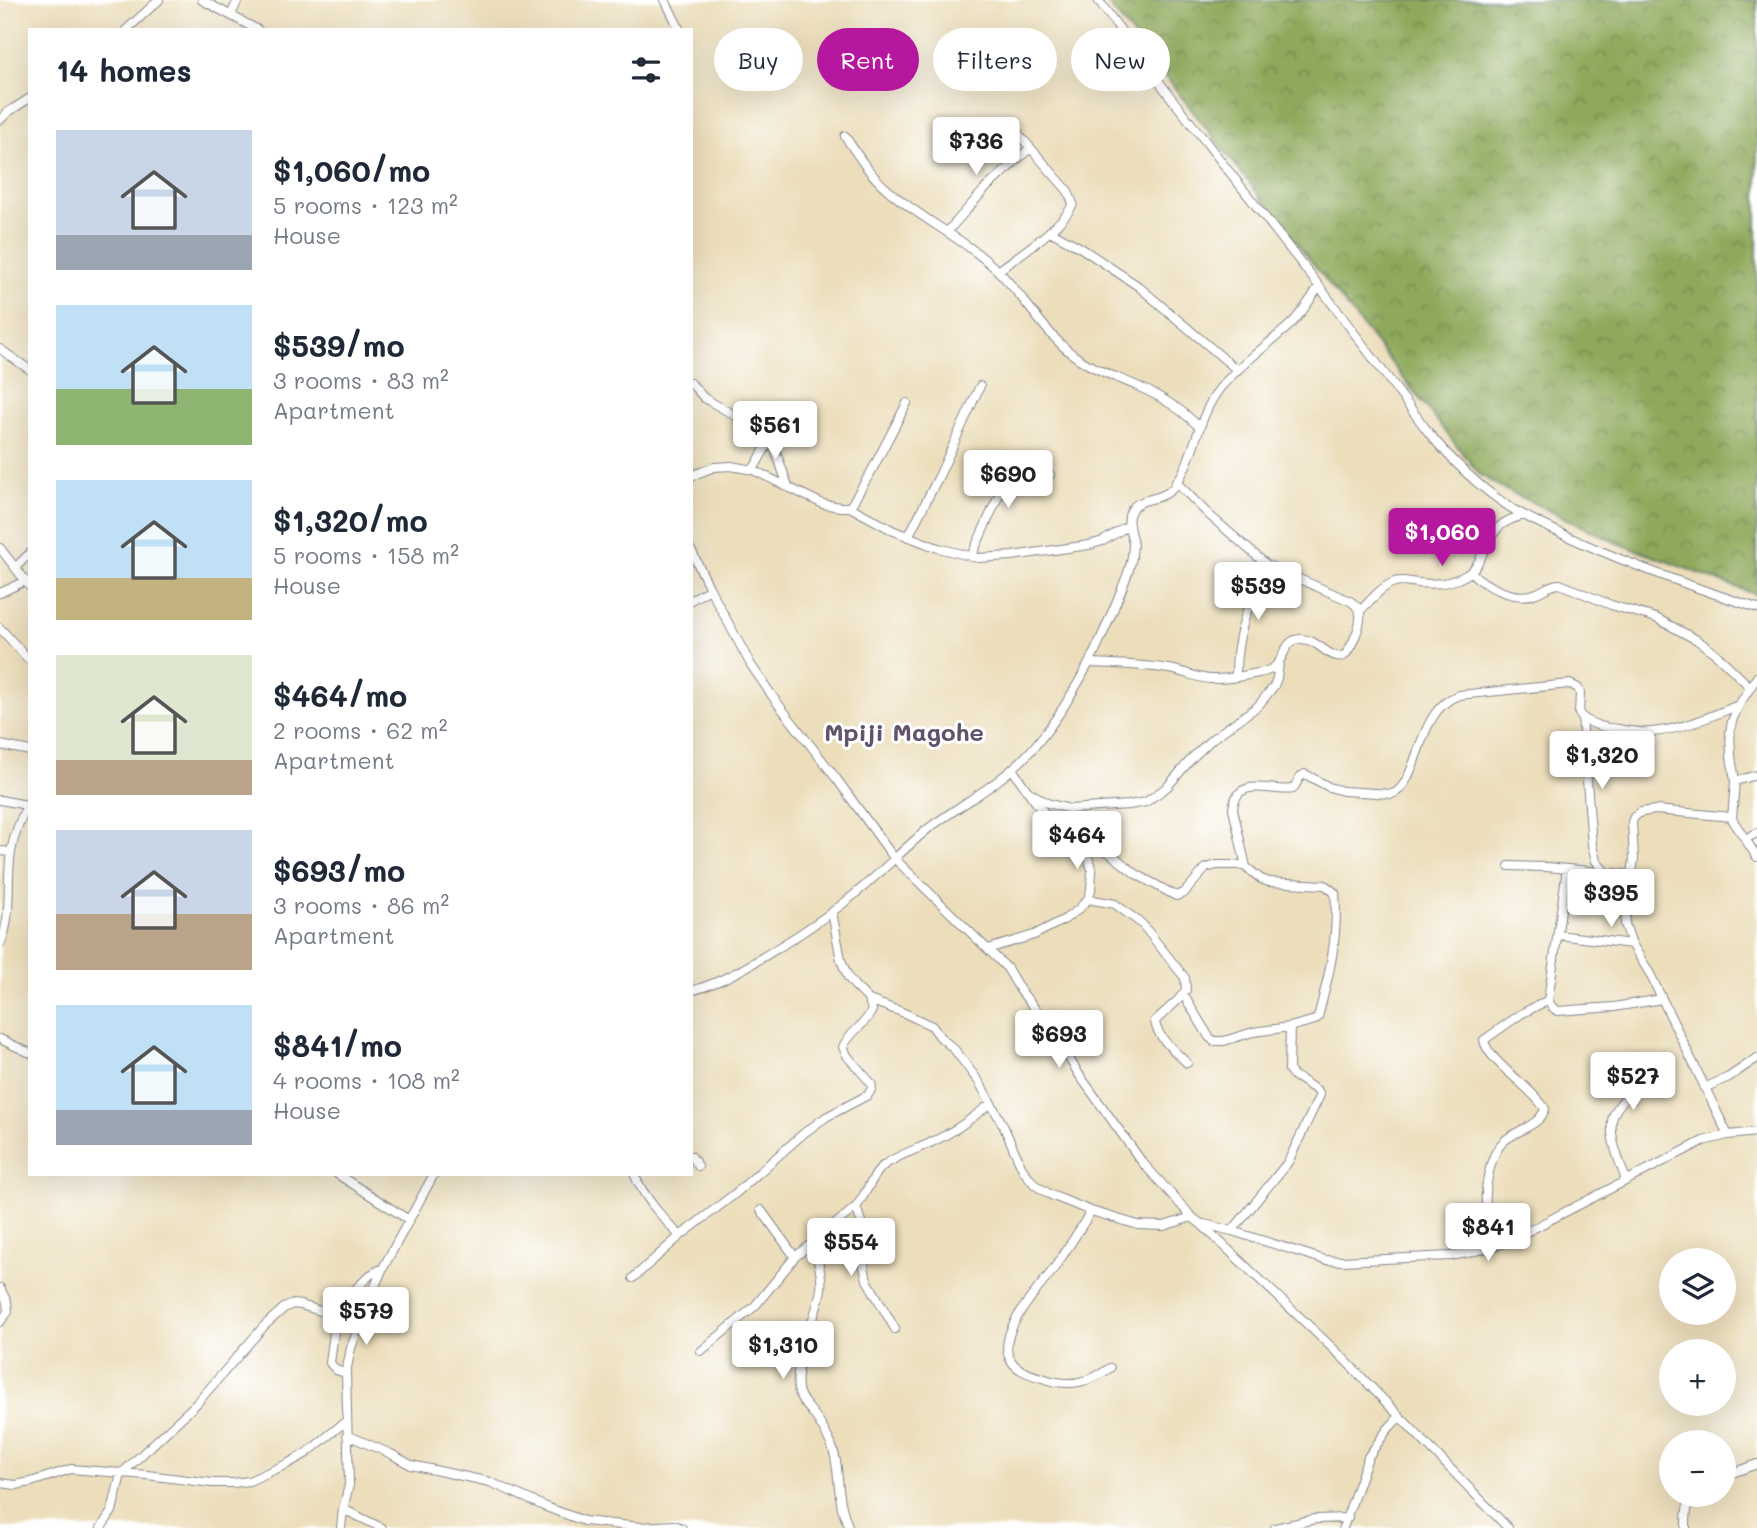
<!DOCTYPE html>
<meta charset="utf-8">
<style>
body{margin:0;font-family:Mali,sans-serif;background:#f2f2f3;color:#1f2937;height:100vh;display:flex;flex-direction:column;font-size:26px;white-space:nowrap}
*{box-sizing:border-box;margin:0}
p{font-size:23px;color:#747a83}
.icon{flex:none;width:38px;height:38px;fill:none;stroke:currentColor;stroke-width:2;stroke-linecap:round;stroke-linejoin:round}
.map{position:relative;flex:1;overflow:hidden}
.side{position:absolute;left:28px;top:28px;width:665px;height:1148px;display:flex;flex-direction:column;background:#fff;border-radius:0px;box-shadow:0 7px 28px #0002}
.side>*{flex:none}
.top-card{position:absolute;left:714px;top:28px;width:665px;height:63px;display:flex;gap:14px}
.buttons{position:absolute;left:1659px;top:1248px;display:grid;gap:14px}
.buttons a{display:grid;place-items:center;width:77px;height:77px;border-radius:50%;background:#fff;box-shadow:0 7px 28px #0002;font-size:35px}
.price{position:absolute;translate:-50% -60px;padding:0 16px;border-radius:7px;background:#fff;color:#222;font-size:23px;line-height:46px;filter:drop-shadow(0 2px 4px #0008)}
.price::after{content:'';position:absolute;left:50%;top:42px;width:21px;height:16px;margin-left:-10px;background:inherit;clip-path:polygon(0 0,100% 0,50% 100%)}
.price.on{background:#b5179e;color:#fff}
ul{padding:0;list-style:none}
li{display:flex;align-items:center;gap:21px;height:175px;padding:0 28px}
li span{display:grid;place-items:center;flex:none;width:196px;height:140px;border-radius:0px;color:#555}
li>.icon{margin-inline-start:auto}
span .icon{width:84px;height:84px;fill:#fffc;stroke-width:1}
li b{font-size:30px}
h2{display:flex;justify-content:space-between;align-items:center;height:84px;padding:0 28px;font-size:30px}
.chip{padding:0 24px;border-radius:32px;background:#fff;box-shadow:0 7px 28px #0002;font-size:24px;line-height:63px}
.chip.on{background:#b5179e;color:#fff}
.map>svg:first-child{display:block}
</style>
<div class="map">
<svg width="1757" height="1528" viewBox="0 0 1757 1528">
<defs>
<pattern id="forest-crowns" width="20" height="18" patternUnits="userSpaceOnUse" patternTransform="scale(1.75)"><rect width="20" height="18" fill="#8ea95b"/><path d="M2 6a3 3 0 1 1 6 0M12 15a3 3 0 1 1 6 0" fill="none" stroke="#738a4e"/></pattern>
</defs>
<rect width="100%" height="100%" fill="#fff"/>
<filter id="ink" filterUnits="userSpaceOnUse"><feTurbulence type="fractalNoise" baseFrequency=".0143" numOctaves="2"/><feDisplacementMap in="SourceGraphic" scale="14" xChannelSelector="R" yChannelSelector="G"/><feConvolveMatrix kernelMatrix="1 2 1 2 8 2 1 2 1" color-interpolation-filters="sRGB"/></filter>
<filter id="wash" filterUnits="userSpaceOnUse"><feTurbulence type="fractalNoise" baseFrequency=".00686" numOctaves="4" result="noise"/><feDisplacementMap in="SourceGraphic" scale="28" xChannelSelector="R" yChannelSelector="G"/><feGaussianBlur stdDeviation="1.57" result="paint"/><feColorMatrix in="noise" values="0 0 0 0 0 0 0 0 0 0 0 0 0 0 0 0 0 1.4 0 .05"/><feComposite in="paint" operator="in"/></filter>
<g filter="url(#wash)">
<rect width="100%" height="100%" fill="#ecdebb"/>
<path fill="url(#forest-crowns)" stroke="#546c5c" stroke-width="2" d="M1105 0H1757V595L1615 542 1504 489 1479 474Z"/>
</g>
<g filter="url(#ink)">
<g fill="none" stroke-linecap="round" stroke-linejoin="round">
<defs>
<path id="minor" d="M202 0 258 30
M665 0 680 30
M1098 0 1169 95 1319 286 1429 433C1452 461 1478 486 1508 506 1523 516 1540 523 1556 531 1621 562 1689 586 1757 608
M231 15 238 0
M126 30 159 0
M0 120 8 112 30 98
M845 136C858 156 870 175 888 190 922 220 963 238 996 269 1025 296 1046 337 1079 359 1097 371 1117 377 1137 386 1160 396 1182 409 1199 427
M1050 231 1081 248 1138 286 1237 370
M947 232 985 189 1030 148
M998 271C1018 256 1063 226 1073 204L1068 191 1014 129
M0 349 30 370
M691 383 704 398 743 420 771 438 788 486
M753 470 771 438
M691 476 714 467 731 466 753 470 823 504 840 507H850L894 531 938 548 978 558 1012 556 1089 545 1103 541 1129 525
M850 507 871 472 907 403
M908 537 940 474 980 386
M0 548 30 587
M691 550 710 589 751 665 775 700 836 778 894 858 1007 968 1020 990 1049 1026 1080 1076 1142 1162 1192 1217 1201 1224 1342 1357 1508 1528
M971 557 1012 466 1023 464 1050 475
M16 567 30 553
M1471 572C1484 586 1515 601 1534 594 1544 591 1549 584 1560 584L1611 605 1656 618 1682 632 1697 640 1716 654 1749 686
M0 593 25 581
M691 600 710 589
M1360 611C1369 602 1380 588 1392 583 1401 579 1409 582 1418 583 1435 585 1451 584 1466 575 1483 565 1484 541 1499 527 1505 521 1514 518 1523 515
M0 628 30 661
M1089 663C1115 664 1143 665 1169 669 1183 671 1196 678 1210 679 1226 680 1243 676 1258 673 1265 672 1273 670 1277 664 1285 656 1285 639 1301 639 1319 639 1328 660 1344 656 1351 649 1362 624 1360 614 1359 608 1355 604 1350 601L1267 565 1208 514 1176 482
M1236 677C1235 636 1249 601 1267 565
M1757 677 1739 705 1732 721 1730 732 1731 756 1735 781 1732 819 1757 857
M1582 717 1592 845 1596 861 1605 872
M0 745 30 751
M1735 781 1757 775
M1026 790 1047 803 1070 809 1129 805 1146 802 1167 787 1193 757 1212 739 1258 706 1274 686 1277 678 1279 663
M0 800 27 805
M1745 839 1757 833
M1080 847H1091L1107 851 1136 874 1176 896 1184 893 1206 868 1217 865H1239L1246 867 1261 879 1269 882 1325 885 1335 893C1339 935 1329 976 1318 1017L1315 1020 1290 1027 1253 1032 1224 1041H1214L1209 1037 1183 994
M0 851 11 852
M1509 866 1546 867 1633 875
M1246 867 1233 809C1236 774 1273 793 1293 789L1300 777 1305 774 1329 787 1343 791 1392 794C1420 784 1415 710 1459 695L1570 684 1578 688 1580 693 1579 714C1589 725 1605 728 1619 729 1630 731 1640 733 1651 732 1682 730 1711 716 1739 705
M1567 869 1548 1000 1552 1007 1557 1011 1614 1007 1662 999
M1088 899 1115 904 1142 924 1185 978 1186 990 1178 1000 1155 1021C1156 1037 1176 1052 1187 1063
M832 912 841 960 848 977 854 985 869 1000 902 1012 932 1026 940 1037 954 1049 979 1082 1003 1125 1023 1170 1035 1185 1051 1195 1091 1211 1138 1225 1164 1226 1192 1217
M1558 935 1632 944
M0 945C13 916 6 883 11 852 14 835 22 815 30 800
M988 949 1034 935 1065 919 1079 909 1088 899 1091 890 1092 870 1089 860 1080 847 1039 807 1012 769
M691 991C724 982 752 964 781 946 805 931 828 916 850 898 878 876 902 850 929 828 960 805 996 786 1023 759 1050 732 1071 697 1089 663 1101 640 1111 615 1121 591 1125 580 1131 568 1132 556 1132 552 1133 549 1133 545 1132 533 1124 521 1132 509 1140 497 1162 501 1173 488 1195 460 1196 419 1220 388 1241 363 1267 346 1291 324 1302 313 1311 299 1319 286
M0 1039 30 1053
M1624 1060 1636 1082 1635 1087C1628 1095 1618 1104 1614 1114 1606 1131 1620 1163 1626 1180
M1704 1088 1729 1077 1757 1058
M1728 1135 1650 974 1632 944 1625 924 1634 859 1632 822 1634 817 1641 812 1656 810 1732 817
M691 1156 698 1166
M337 1174 409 1220
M634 1174C645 1199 662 1217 680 1236
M856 1207 865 1233 866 1248 864 1267 867 1280 895 1329
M761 1210 795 1257
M1091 1211C1079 1231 1066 1251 1053 1270 1038 1290 998 1330 1009 1357 1015 1371 1032 1375 1045 1379 1069 1387 1089 1383 1110 1368
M1204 1224 1232 1231 1325 1260 1341 1261 1451 1256 1472 1252 1505 1243 1703 1141 1728 1135 1757 1132
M1232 1231 1288 1162 1320 1095 1318 1091 1293 1075 1289 1070 1290 1027
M821 1237C811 1254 824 1271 821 1289 816 1322 794 1354 798 1389 799 1400 809 1407 815 1416 821 1424 826 1434 831 1444 839 1462 837 1483 841 1502 842 1511 846 1520 849 1528
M1505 1243C1499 1234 1491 1225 1488 1215 1482 1196 1489 1156 1503 1142 1515 1130 1540 1126 1545 1109 1533 1088 1487 1061 1484 1040L1521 1014 1548 1000
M633 1278 680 1236 736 1193 804 1133 826 1117 868 1095C871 1090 873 1088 871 1083L848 1057 843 1047C849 1032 866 1025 872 1010L869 1000
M0 1288 7 1302 8 1312 0 1322
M330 1314 334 1332 330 1363 336 1370 346 1373
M701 1351 755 1306 795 1257 856 1207C865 1196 873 1174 883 1166 897 1155 916 1150 932 1142 954 1132 973 1118 991 1103
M347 1435 391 1454 411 1465 490 1482 546 1507 584 1521 640 1527 674 1525 682 1528
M1724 1476 1757 1464
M0 1483 16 1485 31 1482 71 1469 147 1475 212 1483H233L249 1481 287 1464 307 1453 346 1421
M343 1509 382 1528
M101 1528 112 1511 121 1474 197 1403 264 1326 284 1308 293 1304 301 1305 330 1314 370 1275 383 1268
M341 1528 343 1509 349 1485 346 1373 351 1348 367 1304 383 1268 434 1174
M1275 1528 1315 1519 1348 1518
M1343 1528 1368 1457 1387 1430 1400 1416
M1686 1528C1686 1517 1686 1503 1694 1494"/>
</defs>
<use href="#minor" stroke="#84868c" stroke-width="10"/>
<use href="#minor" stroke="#fff" stroke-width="8"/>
</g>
</g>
<g text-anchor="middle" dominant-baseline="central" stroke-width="6" stroke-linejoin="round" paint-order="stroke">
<g font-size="24" font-weight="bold" fill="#61536d" stroke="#fff">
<text x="904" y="731">Mpiji Magohe</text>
</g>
</g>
</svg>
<div class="buttons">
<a><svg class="icon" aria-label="layers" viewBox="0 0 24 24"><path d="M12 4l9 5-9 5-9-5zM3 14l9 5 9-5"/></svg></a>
<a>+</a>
<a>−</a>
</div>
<b class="price" style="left:976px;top:177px">$736</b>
<b class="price" style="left:775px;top:461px">$561</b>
<b class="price" style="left:1008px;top:510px">$690</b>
<b class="price on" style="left:1442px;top:568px">$1,060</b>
<b class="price" style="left:1258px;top:622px">$539</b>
<b class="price" style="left:1602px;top:791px">$1,320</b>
<b class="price" style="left:1077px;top:871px">$464</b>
<b class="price" style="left:1611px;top:929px">$395</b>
<b class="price" style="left:1059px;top:1070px">$693</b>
<b class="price" style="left:1633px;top:1112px">$527</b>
<b class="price" style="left:1488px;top:1263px">$841</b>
<b class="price" style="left:851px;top:1278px">$554</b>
<b class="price" style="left:366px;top:1347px">$579</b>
<b class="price" style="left:783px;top:1381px">$1,310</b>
<div class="top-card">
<a class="chip">Buy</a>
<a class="chip on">Rent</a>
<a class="chip">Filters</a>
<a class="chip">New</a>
</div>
<section class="side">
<h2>14 homes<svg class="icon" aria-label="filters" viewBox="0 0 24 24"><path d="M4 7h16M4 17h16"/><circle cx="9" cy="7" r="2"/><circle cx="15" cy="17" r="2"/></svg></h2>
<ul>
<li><span style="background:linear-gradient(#c9d6e8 75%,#9aa5b1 0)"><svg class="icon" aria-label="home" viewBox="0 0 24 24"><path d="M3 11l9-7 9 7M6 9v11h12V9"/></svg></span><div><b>$1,060/mo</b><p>5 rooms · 123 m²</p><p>House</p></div></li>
<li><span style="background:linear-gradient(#bfe0f5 60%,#8fb573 0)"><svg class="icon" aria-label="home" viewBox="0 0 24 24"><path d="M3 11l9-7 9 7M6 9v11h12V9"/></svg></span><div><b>$539/mo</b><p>3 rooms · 83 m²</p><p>Apartment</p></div></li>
<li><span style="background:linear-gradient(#bfe0f5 70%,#c2b280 0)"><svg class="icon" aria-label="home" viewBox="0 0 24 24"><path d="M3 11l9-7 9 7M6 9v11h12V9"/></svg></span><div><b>$1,320/mo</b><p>5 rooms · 158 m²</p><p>House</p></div></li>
<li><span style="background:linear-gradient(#dfe7d0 75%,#b9a48a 0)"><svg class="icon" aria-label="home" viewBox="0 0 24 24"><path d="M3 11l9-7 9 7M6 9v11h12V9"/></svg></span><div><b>$464/mo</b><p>2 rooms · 62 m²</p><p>Apartment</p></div></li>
<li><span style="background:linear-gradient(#c9d6e8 60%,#b9a48a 0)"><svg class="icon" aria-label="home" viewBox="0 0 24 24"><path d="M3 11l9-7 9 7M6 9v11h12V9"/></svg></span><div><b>$693/mo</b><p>3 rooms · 86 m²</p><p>Apartment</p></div></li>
<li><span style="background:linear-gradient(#bfe0f5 75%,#9aa5b1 0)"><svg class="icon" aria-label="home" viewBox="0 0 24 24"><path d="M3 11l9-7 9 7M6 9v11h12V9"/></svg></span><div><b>$841/mo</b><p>4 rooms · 108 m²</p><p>House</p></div></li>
</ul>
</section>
</div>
